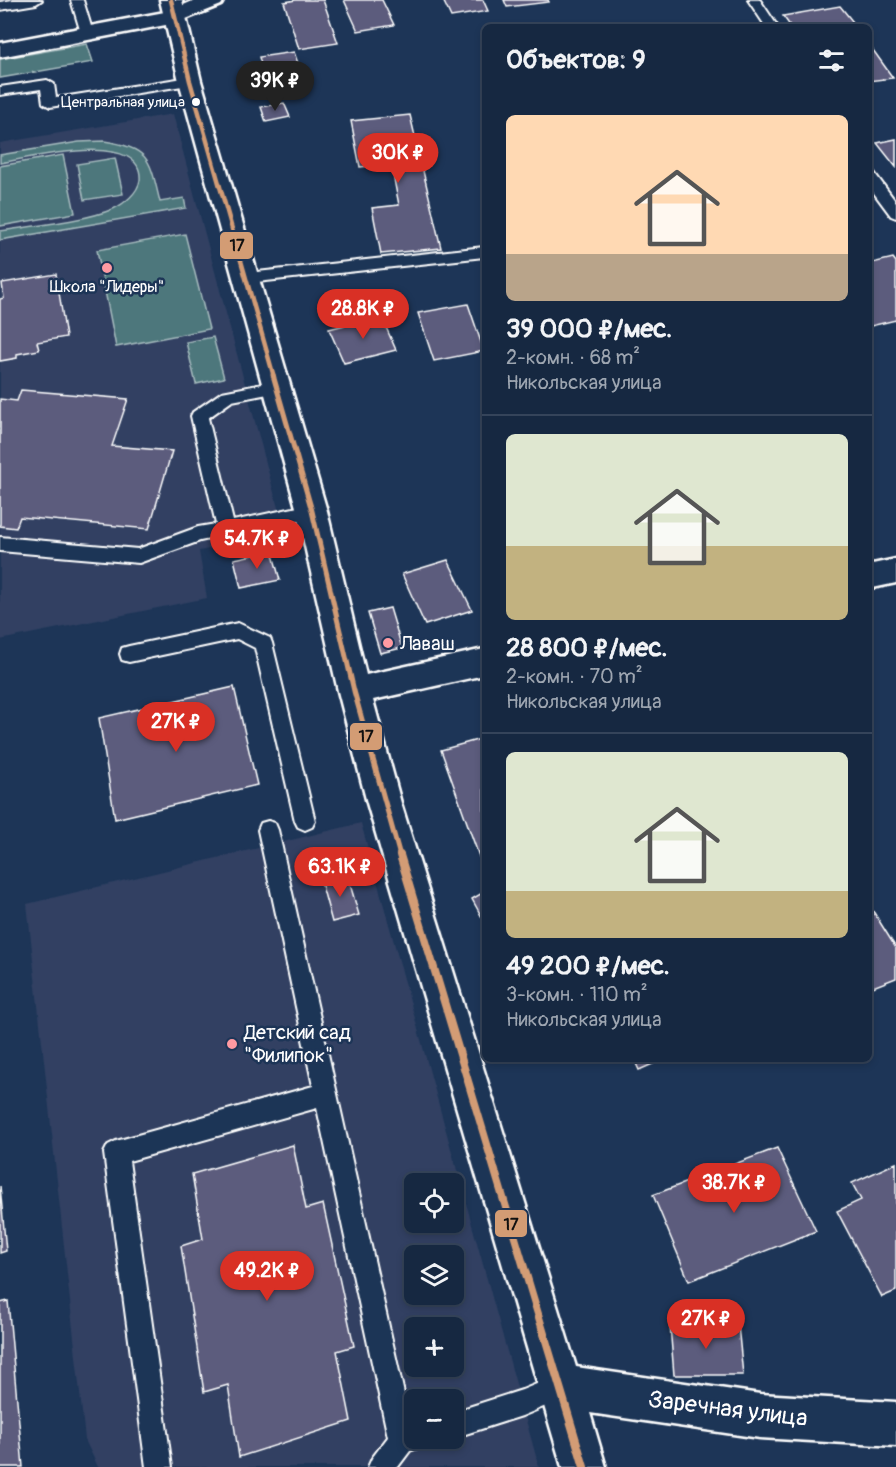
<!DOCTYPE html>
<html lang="ru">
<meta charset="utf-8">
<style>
body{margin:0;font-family:Pangolin,sans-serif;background:#1f3048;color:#f1f3f6;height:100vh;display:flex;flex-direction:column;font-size:22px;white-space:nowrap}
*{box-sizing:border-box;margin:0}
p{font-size:20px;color:#9ea6b1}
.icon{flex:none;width:33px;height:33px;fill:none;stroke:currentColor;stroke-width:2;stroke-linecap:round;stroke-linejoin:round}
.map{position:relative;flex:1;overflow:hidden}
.drawer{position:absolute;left:482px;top:24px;width:390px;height:1038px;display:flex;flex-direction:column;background:#162841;border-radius:9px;box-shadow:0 3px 9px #0003,0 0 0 2px #35445a}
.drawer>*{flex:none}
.controls{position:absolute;left:404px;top:1173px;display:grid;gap:12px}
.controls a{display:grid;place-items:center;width:60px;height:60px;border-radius:9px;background:#162841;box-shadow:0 3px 9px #0003,0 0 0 2px #35445a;font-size:30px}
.price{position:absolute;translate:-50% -51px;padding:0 14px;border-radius:21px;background:#d93025;color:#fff;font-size:20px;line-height:39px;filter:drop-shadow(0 2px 3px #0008)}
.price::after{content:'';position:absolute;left:50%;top:36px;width:18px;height:14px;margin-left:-9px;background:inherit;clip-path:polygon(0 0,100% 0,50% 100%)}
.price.selected{background:#222;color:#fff}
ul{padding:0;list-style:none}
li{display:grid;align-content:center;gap:12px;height:318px;padding:0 24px}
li+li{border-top:2px solid #35445a}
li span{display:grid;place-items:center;height:186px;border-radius:9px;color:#555}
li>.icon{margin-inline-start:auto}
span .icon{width:108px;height:108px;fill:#fffc;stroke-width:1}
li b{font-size:26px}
h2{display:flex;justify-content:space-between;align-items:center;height:72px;padding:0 24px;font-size:26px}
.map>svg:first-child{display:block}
</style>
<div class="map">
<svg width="896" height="1467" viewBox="0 0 896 1467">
<rect width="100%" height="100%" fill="#1d3557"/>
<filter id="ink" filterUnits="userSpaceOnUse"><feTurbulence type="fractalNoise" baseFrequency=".0167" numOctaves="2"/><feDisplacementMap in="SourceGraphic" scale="12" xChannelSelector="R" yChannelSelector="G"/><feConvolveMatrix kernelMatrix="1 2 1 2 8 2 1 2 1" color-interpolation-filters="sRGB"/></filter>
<g filter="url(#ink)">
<path fill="#304062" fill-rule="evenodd" d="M173 114 285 534 199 551 207 598 0 640V143Z
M361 823 539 1467H98L85 1440 27 904ZM414 1184H453V1222H414ZM414 1256H453V1294H414ZM414 1328H453V1366H414ZM414 1400H453V1438H414Z"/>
<path fill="#4d777c" stroke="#a6bbbe" stroke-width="1.5" d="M87 44 93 62 0 78V59Z
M104 141C151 148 150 161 160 202L184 198 186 208 0 240V231C32 226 85 221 113 209 124 204 138 193 140 180 144 128 25 159 0 163V155L79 142Z
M63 155 75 213 0 226V166Z
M115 158 123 194 84 200 77 164Z
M185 234 209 329 116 347 97 250Z
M213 337 224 378 196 384 186 342Z"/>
<path fill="#5c5b7d" stroke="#fff" stroke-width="1.5" d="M296 0H323L338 43 299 49 284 2Z
M344 0H382L394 25 358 31Z
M443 0H483L488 11 451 17Z
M504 0H548L549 2 507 7Z
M840 6 857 27H791L783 16Z
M868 50H873L893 78 868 81Z
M294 52 301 72 265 78 259 57Z
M284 103 290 117 266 122 261 107Z
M410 115 441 248 381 254 372 208 399 205 391 164 360 167 351 121Z
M896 139V167L877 143Z
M893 258 896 262V320L871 326 868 322V264Z
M56 274 66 337 37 342 39 350 17 354V358L0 361V299L4 298 2 283Z
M468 304 484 351 434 361 418 313Z
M381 316 396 350 344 363 329 329Z
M21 390 128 399 112 446 172 451 149 529 20 517 16 528 0 526V399L17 401Z
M272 551 280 580 241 588 234 559Z
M448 560 472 610 425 625 402 574Z
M390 608 402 648 380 653 368 613Z
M234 687 257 785 115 819 99 718Z
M484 738V858L480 859 441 750Z
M347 874 359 915 332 922 321 882Z
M484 892V921L472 899Z
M871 908 896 948V978L868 989V909Z
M634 1059H664L639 1070Z
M293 1145 306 1209 323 1204 354 1346 337 1351 351 1421 239 1457 228 1385 204 1392 181 1246 203 1239 192 1174Z
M777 1148 816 1231 689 1281 653 1195Z
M896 1163V1291L882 1297 837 1211 861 1200 852 1183Z
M0 1186 6 1251 0 1253Z
M8 1301 23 1467H0V1303Z
M670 1325H738L743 1375H674Z"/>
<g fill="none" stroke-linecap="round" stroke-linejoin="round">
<defs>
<path id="lane" d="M13 0H42L36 4 0 10V2Z
M71 0H83L93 33 92 36 87 37 81 33Z
M748 0H760L778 27H766Z
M190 77 195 78 197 81 195 84 50 107 43 103 41 89 0 95V87L47 80 54 84 56 98Z
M868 170 873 171 896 202V218L891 216 868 185Z
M484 247V257L248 283 240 278 248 273Z
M278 381 284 383 286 387 284 391 232 401 208 418 233 521 312 504 318 506 321 511 318 516 200 541 139 563 0 551V537L138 549 198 527 216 524 191 416 193 412 222 392Z
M238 623 270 638 272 643 315 821 312 827 305 830 298 827 295 821 255 648 237 639 129 662 122 660 120 654 122 648 129 646Z
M268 821 275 823 278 830 411 1425 414 1424V1438H426L423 1446 410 1451 398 1467H368L372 1458 388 1437 317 1108 129 1161 172 1467H146L104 1153 108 1145 116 1141 313 1086 258 830 261 823Z
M561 1374 570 1378 574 1387 570 1396 522 1416 453 1438V1412L522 1390Z"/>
<path id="street" d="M160 0H182L201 81 327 511 366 675 484 649V675L373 700 401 803 576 1367 760 1394 896 1402V1446L760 1438 590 1413 606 1467H562L367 803 338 691 297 511 179 81Z
M896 559V583L868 589V565Z"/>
<path id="secondary" d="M195 0H224L221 5 176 23 0 57V43L170 11Z"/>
</defs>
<use href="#lane" stroke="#fff" stroke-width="4"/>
<use href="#street" stroke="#fff" stroke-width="5"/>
<use href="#secondary" stroke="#fff" stroke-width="5"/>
<use href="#lane" fill="#1d3557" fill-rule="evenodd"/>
<use href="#street" fill="#1d3557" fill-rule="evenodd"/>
<use href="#secondary" fill="#1d3557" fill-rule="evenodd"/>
<defs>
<path id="bus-1-far2" d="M171 0 190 81 274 377"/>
<path id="bus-1-far1" d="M273 375 312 511 354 691 400 856"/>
<path id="bus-1" d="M400 855 584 1467"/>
</defs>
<use href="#bus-1-far2" stroke="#1d3557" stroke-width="8"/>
<use href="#bus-1-far1" stroke="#1d3557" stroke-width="10"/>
<use href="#bus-1" stroke="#1d3557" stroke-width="12"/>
<use href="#bus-1-far2" stroke="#d39c74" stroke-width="4.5"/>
<use href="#bus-1-far1" stroke="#d39c74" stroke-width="5"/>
<use href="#bus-1" stroke="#d39c74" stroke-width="8"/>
</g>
</g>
<circle fill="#fff" stroke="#1d3557" stroke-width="2" cx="196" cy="102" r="5"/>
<g fill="#ff9aa2" stroke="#1d3557" stroke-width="2">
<circle cx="107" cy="268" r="6"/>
<circle cx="388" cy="643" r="6"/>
<circle cx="232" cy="1044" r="6"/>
</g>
<g text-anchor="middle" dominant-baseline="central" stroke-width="5" stroke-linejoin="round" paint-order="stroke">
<g font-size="15" fill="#fff" stroke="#1d3557" text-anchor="end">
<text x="185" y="102">Центральная улица</text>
</g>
<g font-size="16" fill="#fff" stroke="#1d3557">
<text x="107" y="287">Школа "Лидеры"</text>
</g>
<g font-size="20" fill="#fff" stroke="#1d3557" text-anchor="start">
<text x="400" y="643">Лаваш</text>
<text x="244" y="1032">Детский сад<tspan x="244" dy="23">"Филипок"</tspan></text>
</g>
<g font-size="24" fill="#fff" stroke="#1d3557">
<text transform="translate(728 1409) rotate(7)">Заречная улица</text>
</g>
</g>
<g stroke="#1d3557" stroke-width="2">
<rect x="219" y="231" width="35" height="29" rx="6" fill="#d39c74"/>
<rect x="349" y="722" width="34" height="29" rx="6" fill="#d39c74"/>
<rect x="494" y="1209" width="34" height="29" rx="6" fill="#d39c74"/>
</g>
<g font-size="16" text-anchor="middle" font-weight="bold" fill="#111">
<text x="237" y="251">17</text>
<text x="366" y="742">17</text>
<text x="511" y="1230">17</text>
</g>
</svg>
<div class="controls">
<a><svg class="icon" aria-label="locate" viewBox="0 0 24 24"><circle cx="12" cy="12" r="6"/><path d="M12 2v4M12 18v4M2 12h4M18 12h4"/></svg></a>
<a><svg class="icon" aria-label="layers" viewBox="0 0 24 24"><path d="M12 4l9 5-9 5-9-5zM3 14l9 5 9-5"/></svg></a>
<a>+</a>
<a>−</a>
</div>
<b class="price selected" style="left:275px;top:112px">39K ₽</b>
<b class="price" style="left:398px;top:184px">30K ₽</b>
<b class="price" style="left:363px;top:340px">28.8K ₽</b>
<b class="price" style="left:257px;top:570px">54.7K ₽</b>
<b class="price" style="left:176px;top:753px">27K ₽</b>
<b class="price" style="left:340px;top:898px">63.1K ₽</b>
<b class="price" style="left:734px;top:1214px">38.7K ₽</b>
<b class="price" style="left:267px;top:1302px">49.2K ₽</b>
<b class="price" style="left:706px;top:1350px">27K ₽</b>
<section class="drawer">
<h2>Объектов: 9<svg class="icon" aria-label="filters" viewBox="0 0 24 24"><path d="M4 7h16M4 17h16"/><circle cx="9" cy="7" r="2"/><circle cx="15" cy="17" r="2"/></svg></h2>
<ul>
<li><span style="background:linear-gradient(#ffd9b3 75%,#b9a48a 0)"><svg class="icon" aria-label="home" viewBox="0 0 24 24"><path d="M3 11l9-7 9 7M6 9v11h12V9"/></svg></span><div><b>39 000 ₽/мес.</b><p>2-комн. · 68 m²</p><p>Никольская улица</p></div></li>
<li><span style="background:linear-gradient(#dfe7d0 60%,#c2b280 0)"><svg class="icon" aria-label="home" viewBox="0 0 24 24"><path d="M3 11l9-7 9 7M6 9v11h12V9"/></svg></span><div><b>28 800 ₽/мес.</b><p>2-комн. · 70 m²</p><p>Никольская улица</p></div></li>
<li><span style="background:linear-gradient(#dfe7d0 75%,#c2b280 0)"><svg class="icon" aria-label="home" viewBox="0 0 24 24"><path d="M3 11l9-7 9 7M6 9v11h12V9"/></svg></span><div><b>49 200 ₽/мес.</b><p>3-комн. · 110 m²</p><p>Никольская улица</p></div></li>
</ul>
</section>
</div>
